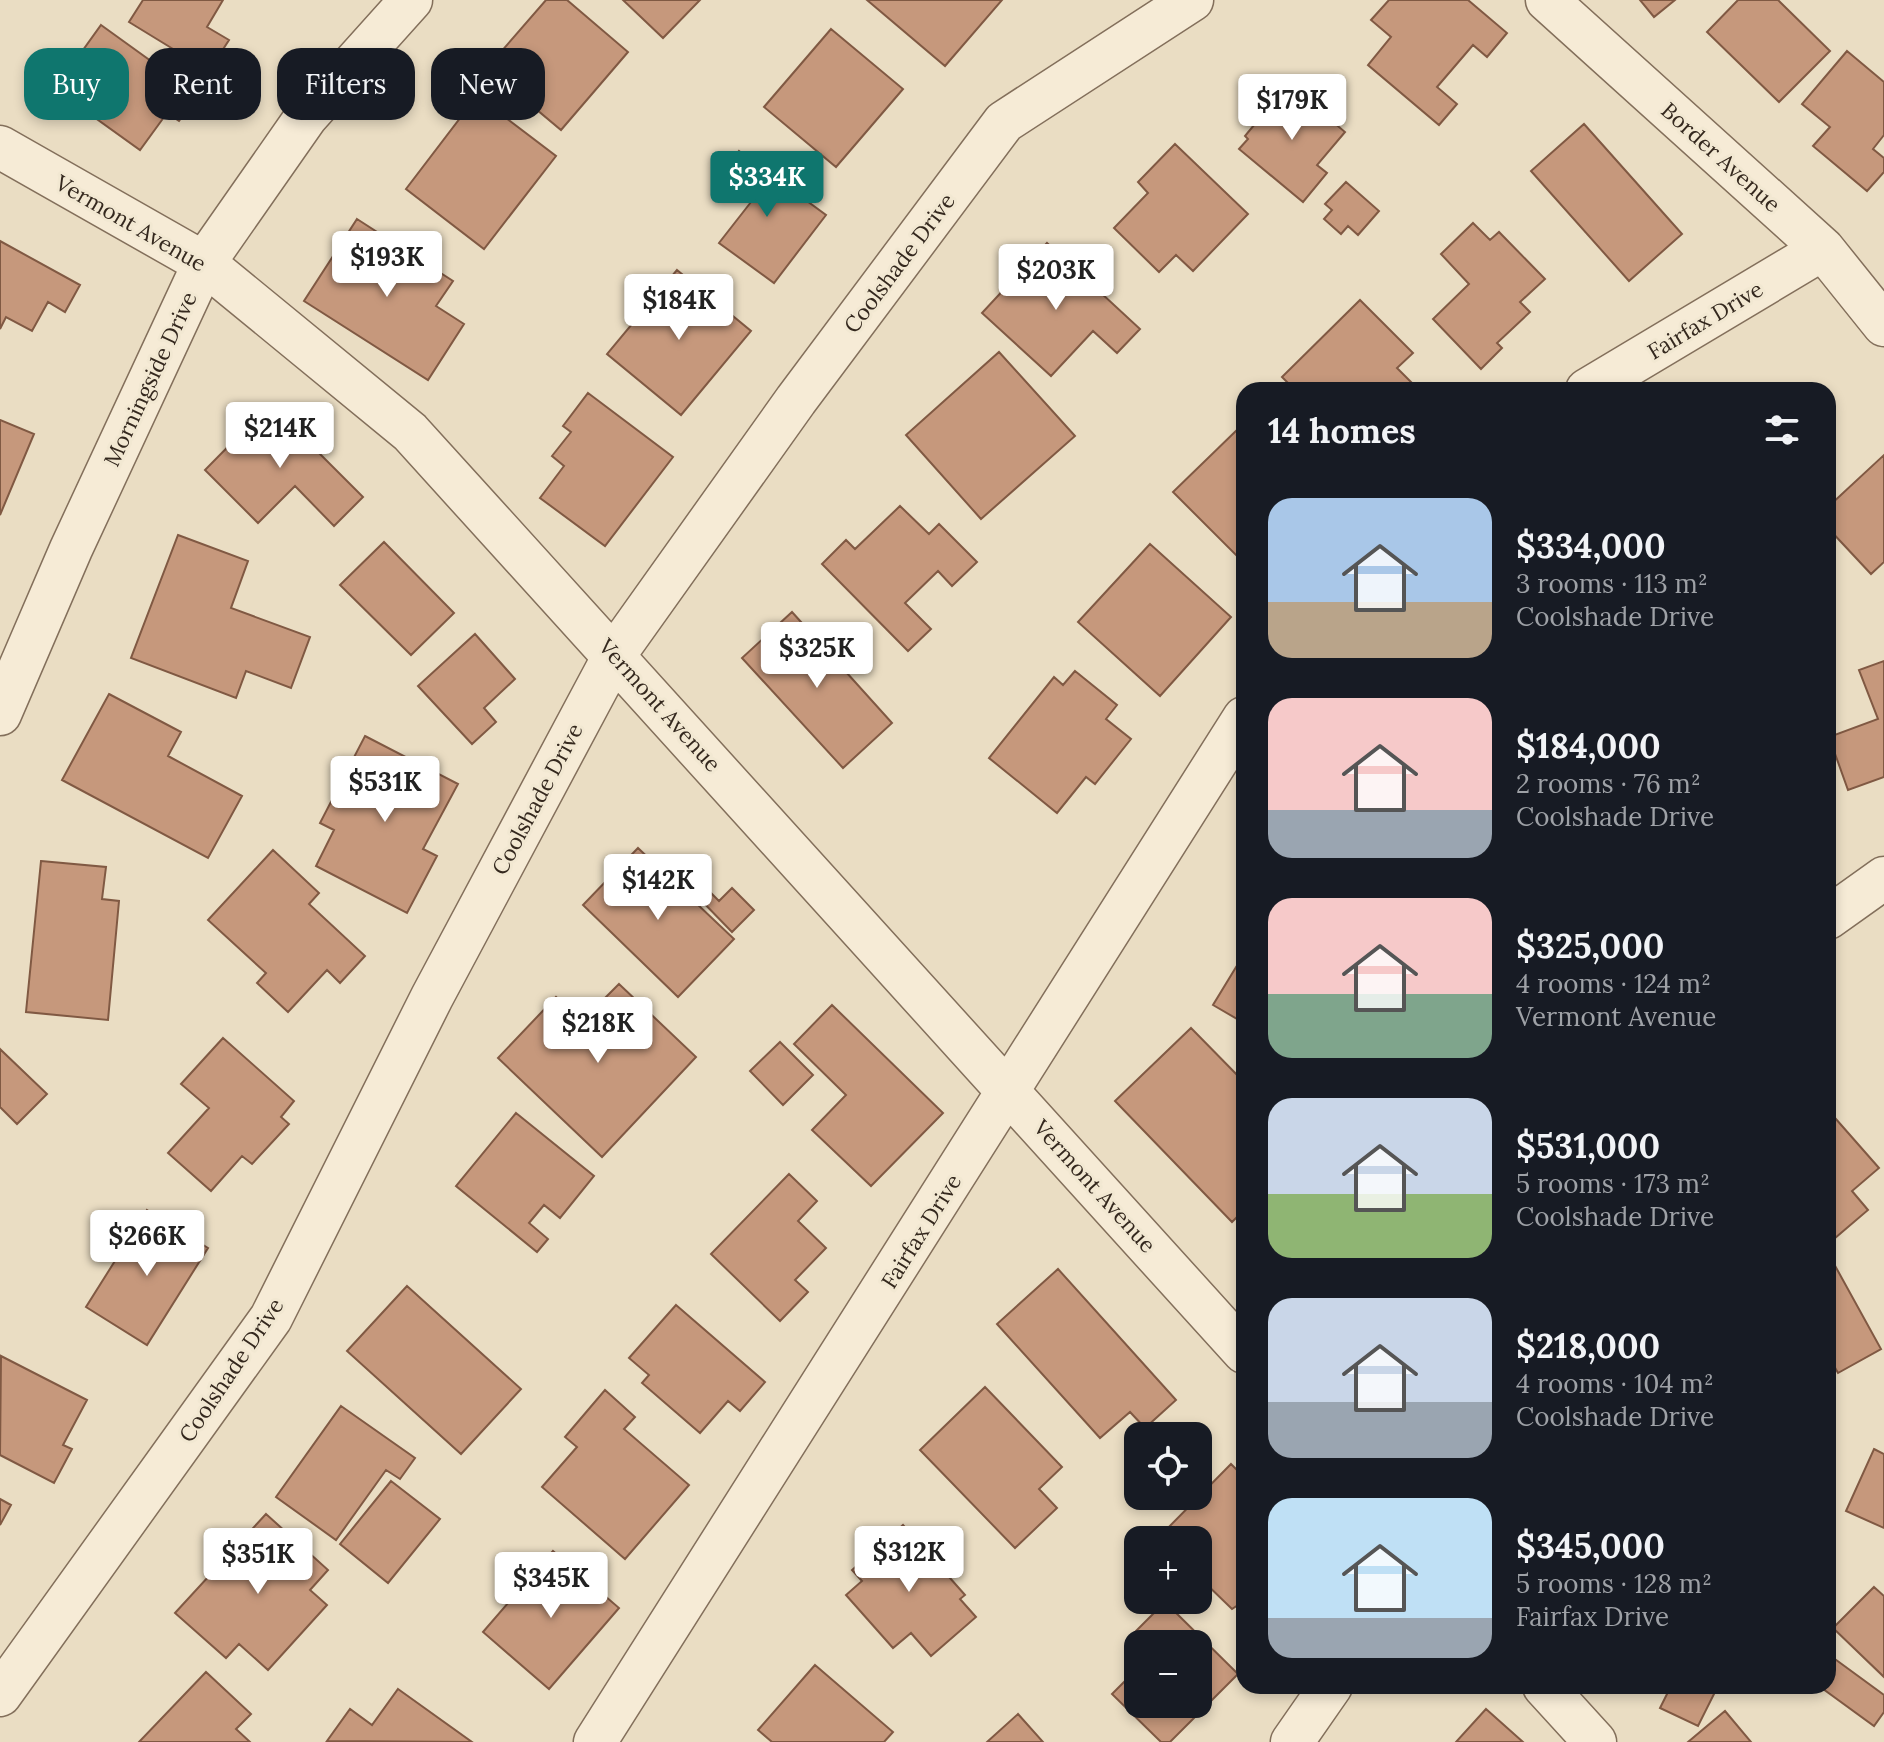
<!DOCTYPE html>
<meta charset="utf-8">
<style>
body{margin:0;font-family:Lora,serif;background:#242831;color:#f1f3f6;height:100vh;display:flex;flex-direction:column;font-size:30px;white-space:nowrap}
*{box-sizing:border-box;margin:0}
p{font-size:26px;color:#9ea1a6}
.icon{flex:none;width:44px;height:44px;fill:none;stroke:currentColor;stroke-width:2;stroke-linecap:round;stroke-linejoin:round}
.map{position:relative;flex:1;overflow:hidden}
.sheet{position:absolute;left:1236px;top:382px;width:600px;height:1312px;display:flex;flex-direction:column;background:#171b24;border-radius:24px;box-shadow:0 4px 12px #0003}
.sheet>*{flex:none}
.banner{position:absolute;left:24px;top:48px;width:760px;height:72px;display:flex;gap:16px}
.controls{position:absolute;left:1124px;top:1422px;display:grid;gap:16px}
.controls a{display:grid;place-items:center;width:88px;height:88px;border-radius:16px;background:#171b24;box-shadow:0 4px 12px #0003;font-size:40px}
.price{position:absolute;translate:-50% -68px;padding:0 18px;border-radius:8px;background:#fff;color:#222;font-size:26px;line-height:52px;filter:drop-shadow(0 2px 4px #0008)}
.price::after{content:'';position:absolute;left:50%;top:48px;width:24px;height:18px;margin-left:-12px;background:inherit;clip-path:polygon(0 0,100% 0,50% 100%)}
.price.on{background:#0f766e;color:#fff}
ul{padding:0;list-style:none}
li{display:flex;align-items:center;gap:24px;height:200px;padding:0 32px}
li span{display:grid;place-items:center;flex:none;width:224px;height:160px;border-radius:24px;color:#555}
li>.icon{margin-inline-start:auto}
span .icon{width:96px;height:96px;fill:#fffc;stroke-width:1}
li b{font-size:34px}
h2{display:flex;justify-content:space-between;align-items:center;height:96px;padding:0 32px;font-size:34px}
.chip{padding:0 28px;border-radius:24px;background:#171b24;box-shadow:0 4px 12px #0003;font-size:28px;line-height:72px}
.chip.on{background:#0f766e;color:#fff}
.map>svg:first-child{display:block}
</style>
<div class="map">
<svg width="1884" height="1742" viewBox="0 0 1884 1742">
<rect width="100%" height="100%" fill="#eaddc3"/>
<path fill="#c6987c" stroke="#805943" stroke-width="2" d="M143 0H223L207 27 229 40 209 71 129 22Z
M546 0H567L628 52 561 130 487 68Z
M623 0H700L663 38Z
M867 0H1002L945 66Z
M1389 0H1468L1507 33 1487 57 1473 45 1437 87 1457 104 1439 125 1368 65 1391 37 1371 20Z
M1640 0H1675L1654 17Z
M1738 0H1778L1830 51 1779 102 1707 32Z
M101 25 198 95 179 121 167 113 140 150 55 89Z
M831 29 903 89 836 167 764 107Z
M1847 51 1884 82V135L1873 149 1884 158V172L1867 191 1813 146 1830 127 1802 104Z
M1288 84 1345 132 1317 165 1327 173 1303 202 1239 149 1248 139 1245 136Z
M477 96 556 156 484 249 406 189Z
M1584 124 1682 234 1629 281 1531 171Z
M1175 144 1248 214 1193 271 1176 255 1159 272 1114 228 1148 193 1138 182Z
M739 151 826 215 774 283 719 243 751 202 719 178Z
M1346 182 1379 211 1358 235 1348 226 1341 234 1324 219 1332 210 1325 204Z
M357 219 453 281 436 306 464 324 428 380 304 301Z
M1473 223 1490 240 1499 232 1545 279 1520 302 1530 312 1497 343 1502 348 1481 369 1433 319 1469 284 1441 254Z
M0 241 80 285 65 312 48 302 32 331 6 317 0 329Z
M1047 243 1140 329 1117 353 1093 331 1051 376 982 313Z
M677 270 751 331 681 415 607 354Z
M1360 300 1413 353 1397 368 1419 390H1295L1282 377Z
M999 352 1075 436 981 519 906 435Z
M588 393 673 457 605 546 540 498 564 466 552 456 571 432 563 426Z
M270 404 363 497 334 526 295 486 258 523 205 470Z
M0 420 34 434 0 515Z
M1240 427 1244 432V554L1239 558 1173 492Z
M1884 455V562L1871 574 1828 528V507Z
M900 506 929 534 939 524 977 562 952 586 938 571 905 603 931 629 908 651 822 564 846 540 855 549Z
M178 535 248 561 231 608 310 637 291 688 246 671 236 698 131 658Z
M384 542 454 613 411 655 340 585Z
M1150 544 1231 617 1160 696 1078 622Z
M792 612 892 723 843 768 742 658Z
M475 634 515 679 484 708 496 722 472 744 418 686Z
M1884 661V777L1848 790 1829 737 1878 719 1859 670Z
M1075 671 1117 705 1106 719 1131 739 1095 784 1086 777 1057 813 989 758 1054 677 1063 685Z
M109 694 181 732 168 756 242 796 208 858 62 780Z
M365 736 458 784 423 849 437 856 407 913 316 866 334 830 320 823Z
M638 848 734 939 678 997 583 905Z
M273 850 319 893 309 904 365 956 340 983 327 970 288 1012 257 983 266 973 208 920Z
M41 861 106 867 102 899 119 901 108 1020 26 1012Z
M704 886 719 901 732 888 754 910 732 932 695 894Z
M1244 954V1023L1213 1005Z
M619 984 696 1057 602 1157 498 1058 556 997 582 1021Z
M832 1005 943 1113 871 1186 812 1130 846 1095 794 1044Z
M1191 1028 1244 1082V1210L1232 1222 1115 1101Z
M223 1038 294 1101 281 1117 289 1124 252 1164 242 1156 211 1191 168 1153 209 1108 181 1084Z
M780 1042 813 1075 783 1105 750 1071Z
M0 1049 47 1094 17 1124 0 1107Z
M1828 1110 1879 1168 1852 1191 1868 1210 1828 1244Z
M516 1113 594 1176 560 1218 544 1205 529 1223 548 1239 537 1252 456 1186Z
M789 1174 817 1201 798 1221 826 1248 795 1280 808 1292 780 1321 711 1254Z
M147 1210 208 1248 147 1345 86 1307Z
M1828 1253 1881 1349 1838 1373 1828 1355Z
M1058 1269 1176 1400 1145 1428 1130 1412 1100 1438 997 1324Z
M407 1286 521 1389 461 1454 347 1351Z
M676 1305 765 1382 740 1411 728 1401 700 1433 642 1383 649 1375 629 1358Z
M1 1356 87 1400 63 1445 72 1449 54 1483 0 1455Z
M985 1387 1062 1467 1039 1489 1057 1508 1015 1548 920 1450Z
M605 1390 635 1417 624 1429 689 1485 625 1559 542 1487 577 1447 565 1437Z
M341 1406 415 1458 400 1479 386 1470 336 1540 276 1497Z
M1874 1449 1884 1454V1528L1846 1511Z
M1231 1464 1244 1477V1601L1232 1609 1198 1576V1540L1159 1537Z
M391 1481 440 1519 388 1583 340 1544Z
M0 1499 11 1505 0 1525Z
M266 1514 328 1570 310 1590 327 1605 268 1670 239 1644 226 1658 175 1613Z
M903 1525 965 1595 960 1599 976 1617 931 1656 911 1633 893 1648 846 1595 862 1581 852 1570Z
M553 1551 619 1608 549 1689 483 1632Z
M1874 1587 1884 1596V1677L1833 1628Z
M1165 1602 1238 1674 1170 1742H1161L1112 1694 1138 1668V1704H1198V1644H1139L1131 1636Z
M1828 1654 1884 1695V1712L1874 1726 1819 1686H1828Z
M815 1665 893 1732 884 1742H772L758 1730Z
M206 1672 251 1714 236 1729 250 1742H139Z
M1671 1686H1718L1698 1726 1660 1708Z
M398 1689 472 1742 327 1741 350 1709 372 1725Z
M1486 1709 1523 1742H1456Z
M1725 1711 1751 1742H1688Z
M1018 1714 1043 1742H987Z"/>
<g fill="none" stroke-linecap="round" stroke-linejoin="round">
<defs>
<path id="street" d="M1547 0 1823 249 1884 325
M0 147 204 263 410 432 1244 1352
M1587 390 1823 249
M0 714 71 549 204 263 306 117 411 0
M1828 918 1884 878
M1544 1686 1595 1742
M0 1695 271 1318 432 997 615 654 796 400 1004 122 1192 0
M595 1742 1244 718
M1292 1742 1331 1686"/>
</defs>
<use href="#street" stroke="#836f5b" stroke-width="45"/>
<use href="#street" stroke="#f6ebd6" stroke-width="42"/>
</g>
<g text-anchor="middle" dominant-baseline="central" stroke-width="6" stroke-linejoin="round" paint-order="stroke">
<g font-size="22" fill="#34281e" stroke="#f2e8d2">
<text transform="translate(1721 157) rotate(42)">Border Avenue</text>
<text transform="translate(131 223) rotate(30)">Vermont Avenue</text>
<text transform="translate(899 263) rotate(-53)">Coolshade Drive</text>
<text transform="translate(1705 320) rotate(-31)">Fairfax Drive</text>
<text transform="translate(150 379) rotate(-65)">Morningside Drive</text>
<text transform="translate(660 705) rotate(48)">Vermont Avenue</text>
<text transform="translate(537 799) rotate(-62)">Coolshade Drive</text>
<text transform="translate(1095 1186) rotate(48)">Vermont Avenue</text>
<text transform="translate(921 1231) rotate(-58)">Fairfax Drive</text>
<text transform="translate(231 1370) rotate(-56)">Coolshade Drive</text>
</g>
</g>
</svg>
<div class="controls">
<a><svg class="icon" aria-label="locate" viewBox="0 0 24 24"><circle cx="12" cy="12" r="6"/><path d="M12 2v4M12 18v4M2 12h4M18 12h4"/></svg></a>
<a>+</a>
<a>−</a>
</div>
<b class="price" style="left:1292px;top:142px">$179K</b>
<b class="price on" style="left:767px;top:219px">$334K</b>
<b class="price" style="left:387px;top:299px">$193K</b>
<b class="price" style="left:1056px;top:312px">$203K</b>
<b class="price" style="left:679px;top:342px">$184K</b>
<b class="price" style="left:280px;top:470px">$214K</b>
<b class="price" style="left:817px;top:690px">$325K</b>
<b class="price" style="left:385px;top:824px">$531K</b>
<b class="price" style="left:658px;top:922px">$142K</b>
<b class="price" style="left:598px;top:1065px">$218K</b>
<b class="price" style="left:147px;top:1278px">$266K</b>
<b class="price" style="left:909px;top:1594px">$312K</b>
<b class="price" style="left:258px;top:1596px">$351K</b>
<b class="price" style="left:551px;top:1620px">$345K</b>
<div class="banner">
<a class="chip on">Buy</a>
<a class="chip">Rent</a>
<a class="chip">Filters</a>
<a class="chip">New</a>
</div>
<section class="sheet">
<h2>14 homes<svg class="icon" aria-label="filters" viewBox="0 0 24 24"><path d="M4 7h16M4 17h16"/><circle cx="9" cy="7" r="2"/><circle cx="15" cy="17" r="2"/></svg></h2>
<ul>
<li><span style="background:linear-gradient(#a9c7e8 65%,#b9a48a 0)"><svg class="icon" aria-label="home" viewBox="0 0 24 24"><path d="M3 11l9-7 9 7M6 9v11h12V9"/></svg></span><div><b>$334,000</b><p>3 rooms · 113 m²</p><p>Coolshade Drive</p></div></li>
<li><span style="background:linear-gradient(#f6c9c9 70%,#9aa5b1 0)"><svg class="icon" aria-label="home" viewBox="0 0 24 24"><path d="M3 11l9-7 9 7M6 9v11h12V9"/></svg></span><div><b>$184,000</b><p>2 rooms · 76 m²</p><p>Coolshade Drive</p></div></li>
<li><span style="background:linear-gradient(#f6c9c9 60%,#7fa58c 0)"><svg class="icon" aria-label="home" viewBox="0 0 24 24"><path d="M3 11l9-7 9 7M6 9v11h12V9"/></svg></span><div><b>$325,000</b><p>4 rooms · 124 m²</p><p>Vermont Avenue</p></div></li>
<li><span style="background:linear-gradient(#c9d6e8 60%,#8fb573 0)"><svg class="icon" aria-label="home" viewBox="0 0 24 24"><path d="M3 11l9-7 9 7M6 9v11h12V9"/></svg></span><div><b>$531,000</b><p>5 rooms · 173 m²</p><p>Coolshade Drive</p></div></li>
<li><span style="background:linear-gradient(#c9d6e8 65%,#9aa5b1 0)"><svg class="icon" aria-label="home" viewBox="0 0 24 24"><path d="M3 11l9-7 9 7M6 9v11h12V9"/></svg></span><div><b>$218,000</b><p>4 rooms · 104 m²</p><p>Coolshade Drive</p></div></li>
<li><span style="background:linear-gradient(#bfe0f5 75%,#9aa5b1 0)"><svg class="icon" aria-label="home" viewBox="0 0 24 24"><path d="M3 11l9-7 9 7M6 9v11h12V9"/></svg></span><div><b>$345,000</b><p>5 rooms · 128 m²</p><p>Fairfax Drive</p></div></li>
</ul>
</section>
</div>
